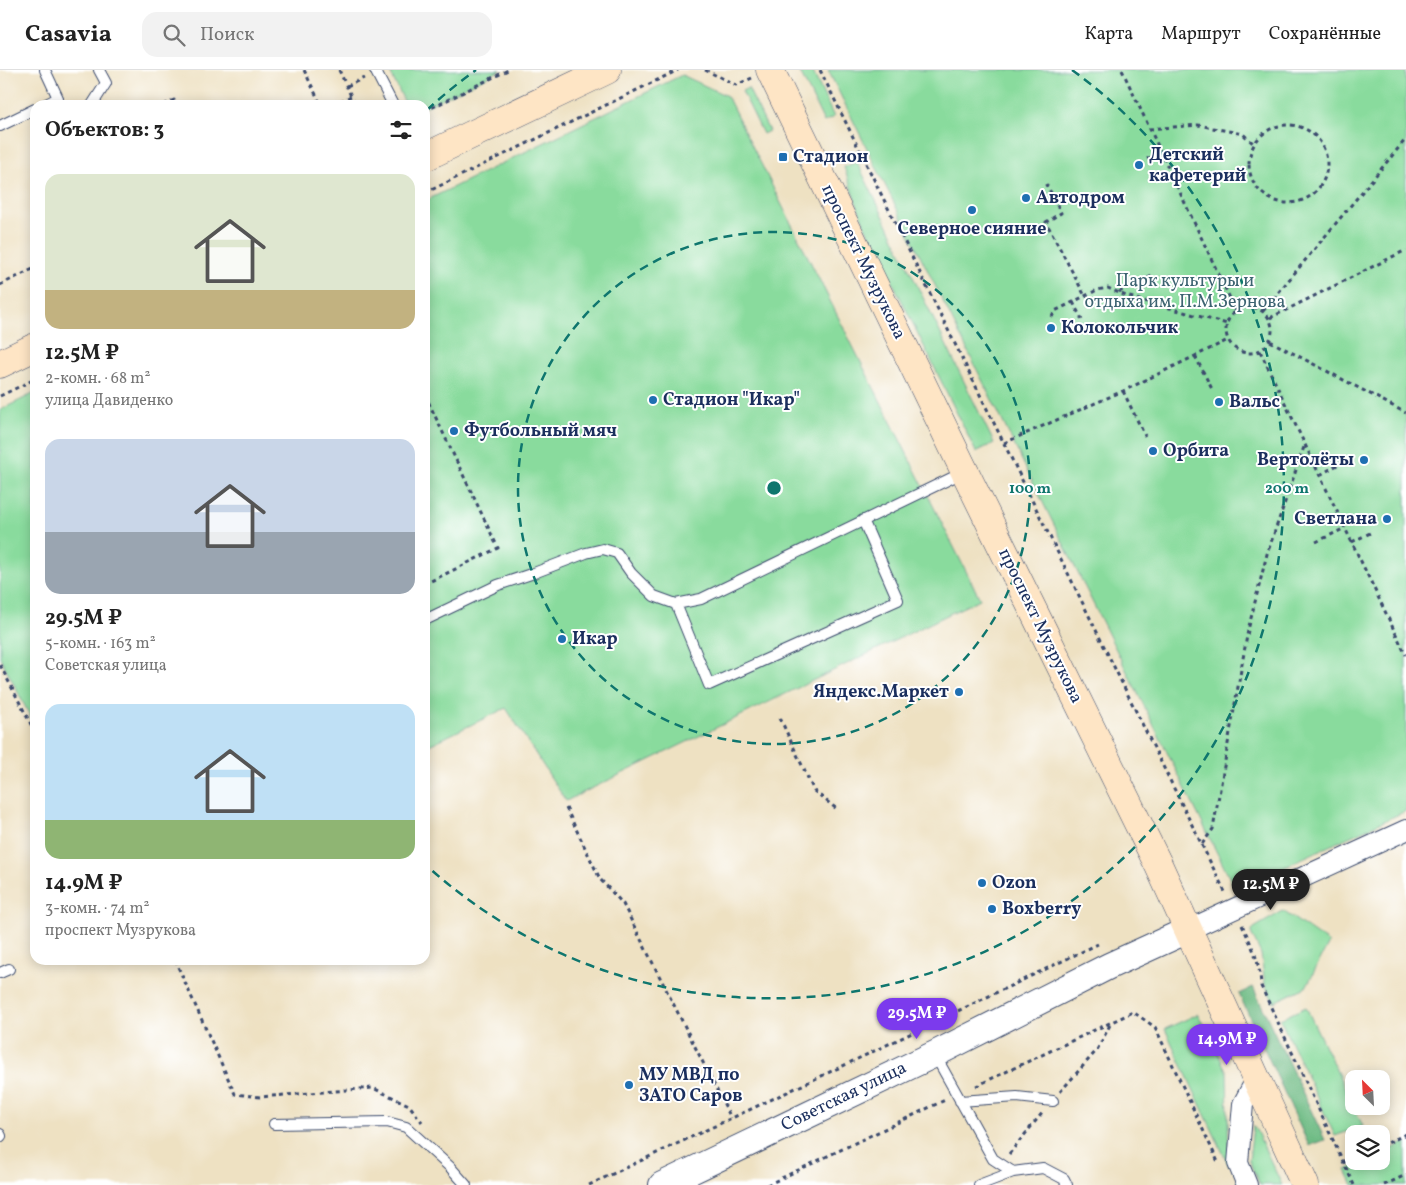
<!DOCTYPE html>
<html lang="ru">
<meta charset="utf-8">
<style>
body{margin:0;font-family:Vollkorn,serif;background:#f2f2f2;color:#222;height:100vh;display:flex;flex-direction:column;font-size:19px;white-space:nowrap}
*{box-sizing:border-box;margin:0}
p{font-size:16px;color:#767676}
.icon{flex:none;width:28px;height:28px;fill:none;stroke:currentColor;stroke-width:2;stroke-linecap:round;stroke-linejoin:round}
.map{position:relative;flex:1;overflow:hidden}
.drawer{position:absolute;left:30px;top:30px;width:400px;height:865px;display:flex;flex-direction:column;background:#fff;border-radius:15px;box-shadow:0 2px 12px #0003}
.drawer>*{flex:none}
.needle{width:32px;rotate:336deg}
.fabs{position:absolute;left:1345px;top:1000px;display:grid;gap:10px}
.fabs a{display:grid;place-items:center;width:45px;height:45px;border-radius:10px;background:#fff;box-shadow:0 2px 12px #0003;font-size:25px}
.price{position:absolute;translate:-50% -42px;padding:0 11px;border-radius:18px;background:#7c3aed;color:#fff;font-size:16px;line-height:32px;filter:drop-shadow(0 1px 2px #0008)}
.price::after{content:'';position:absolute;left:50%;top:30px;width:15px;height:11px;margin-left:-8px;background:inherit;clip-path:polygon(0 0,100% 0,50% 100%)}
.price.active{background:#222;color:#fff}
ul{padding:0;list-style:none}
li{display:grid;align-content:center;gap:10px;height:265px;padding:0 15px}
li span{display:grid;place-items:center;height:155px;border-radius:15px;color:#555}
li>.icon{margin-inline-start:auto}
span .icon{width:90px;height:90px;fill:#fffc;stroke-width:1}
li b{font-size:21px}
h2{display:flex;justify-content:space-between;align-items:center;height:60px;padding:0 15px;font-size:21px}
header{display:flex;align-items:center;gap:30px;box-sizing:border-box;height:70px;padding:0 25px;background:#fff;border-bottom:1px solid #e0e0e0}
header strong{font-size:24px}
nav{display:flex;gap:28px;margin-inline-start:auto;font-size:18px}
.search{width:350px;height:45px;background:#f2f2f2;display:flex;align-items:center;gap:12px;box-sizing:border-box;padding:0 18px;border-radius:15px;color:#767676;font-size:19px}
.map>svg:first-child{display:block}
</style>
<header>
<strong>Casavia</strong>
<div class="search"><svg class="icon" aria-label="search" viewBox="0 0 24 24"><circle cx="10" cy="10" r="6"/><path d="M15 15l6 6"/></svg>Поиск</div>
<nav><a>Карта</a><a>Маршрут</a><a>Сохранённые</a></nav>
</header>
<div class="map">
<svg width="1406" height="1115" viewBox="0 0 1406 1115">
<rect width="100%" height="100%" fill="#fff"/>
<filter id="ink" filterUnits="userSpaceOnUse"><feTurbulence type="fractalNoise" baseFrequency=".02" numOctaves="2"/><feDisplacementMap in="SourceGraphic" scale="10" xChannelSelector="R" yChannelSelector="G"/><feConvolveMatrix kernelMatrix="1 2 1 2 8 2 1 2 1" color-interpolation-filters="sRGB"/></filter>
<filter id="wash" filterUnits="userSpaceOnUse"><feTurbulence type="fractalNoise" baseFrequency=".0096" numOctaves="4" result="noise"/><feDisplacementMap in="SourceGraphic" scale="20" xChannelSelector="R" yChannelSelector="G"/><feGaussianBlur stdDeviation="1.12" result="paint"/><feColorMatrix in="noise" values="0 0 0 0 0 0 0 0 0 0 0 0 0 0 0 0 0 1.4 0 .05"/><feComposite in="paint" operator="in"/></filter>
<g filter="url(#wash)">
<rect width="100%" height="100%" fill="#eee1c2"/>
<path fill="#89db9d" stroke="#52857e" d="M389 0H501L425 37V35H406Z
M799 0H812L834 47 824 52Z
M828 0H1406V741L1235 819Z
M682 5 727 26 980 529 566 731 506 638 425 677V131Z
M748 18 769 61 763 64 742 21Z
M857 92 994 373 976 382 864 154 853 124 844 97Z
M35 323V656L0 587V340Z
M1283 841 1329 873 1306 917 1274 932 1265 915 1261 884 1251 863 1254 858Z
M1306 937 1363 1056 1335 1066 1280 949Z
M1198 944 1227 1002 1229 1096 1165 959Z
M1253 1056 1256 1060 1282 1115H1260L1249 1091Z
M1406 1072V1115H1353L1346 1100 1365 1091H1381V1084Z"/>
<path fill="#6ebb84" stroke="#447571" d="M1253 917 1325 1070 1309 1076 1239 924Z"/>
</g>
<g filter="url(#ink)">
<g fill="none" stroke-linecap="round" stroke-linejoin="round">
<defs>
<path id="service" d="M375 0 393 35
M44 35 58 28 45 0
M92 35 106 13 99 0
M0 56 35 39
M676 534 709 615 898 530 863 450
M425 550 498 515 534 503 586 483 603 479 617 483 631 503 654 526 676 534 701 529 964 402
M0 903 9 899
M935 985 993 1089 1013 1102 1043 1098 1064 1109 1067 1115
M960 1031 1017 1027 1053 1031
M274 1054 387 1052 406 1057 450 1097 466 1115
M0 1064 1 1066 0 1067
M979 1115 1013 1102"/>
<path id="minor" d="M1188 860 1406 760
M1247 1115 1238 1093 1243 1034 1256 1010"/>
<path id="tertiary" d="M662 1115 935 984 1109 896 1188 860"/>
<path id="secondary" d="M770 0 965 402 1158 794 1305 1115
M425 87 607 0
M0 294 35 277"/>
</defs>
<use href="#service" stroke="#3b4a6d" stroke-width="12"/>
<use href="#minor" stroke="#3b4a6d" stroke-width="22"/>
<use href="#tertiary" stroke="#3b4a6d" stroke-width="28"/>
<use href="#secondary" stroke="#3b4a6d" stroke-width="29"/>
<path stroke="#3b4a6d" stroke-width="3" stroke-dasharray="4 4" stroke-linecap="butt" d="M304 0 321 35
M339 0 351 26
M705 0 736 15 752 8
M820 0 1226 824
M1122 0 1236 241
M347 16 364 8
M164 35 174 30 176 35
M333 35 351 26 356 35
M425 41 508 0
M1249 94a39 39 0 1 1 78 0a39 39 0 1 1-78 0Z
M1149 59 1198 55 1243 64 1254 74
M1147 89 1161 83
M1045 116 1047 115 1061 143 1046 152 1085 226
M425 123 678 0
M0 215 35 198
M1119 222 1152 206
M1073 232 1082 250
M1226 260a23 23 0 1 1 46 0a23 23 0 1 1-46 0Z
M1263 241 1406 69
M1052 247 1055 241 1097 220 1108 218 1126 226 1227 254
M1270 248 1406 180
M1270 271 1406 343
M1260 281 1406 585
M1195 286 1212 319
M1123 321 1145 366
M425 325 498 478 425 514
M0 326 35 309
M1004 373 1123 321 1228 270
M1320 405 1349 388
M1316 472 1345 458
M1352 472 1370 463
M0 595 35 662
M780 648 814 721 838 740
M566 738 600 809 623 834 731 1048
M1202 774 1213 759 1248 560 1267 484 1305 374
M1242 855C1252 876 1260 892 1261 916L1354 1115
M175 890 235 1024 260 1027 373 1018 409 1035 422 1052
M976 1016 1133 942 1155 957 1219 1094
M1060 1022 1097 980 1111 953
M1381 1076 1406 1064
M1009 1084 1043 1042
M1343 1093 1354 1088
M589 1115 847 994 1098 874
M767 1115 945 1030
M1384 1115 1406 1105"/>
<use href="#service" stroke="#fff" stroke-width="10"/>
<use href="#minor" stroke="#fff" stroke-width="20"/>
<use href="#tertiary" stroke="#fff" stroke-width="26"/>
<use href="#secondary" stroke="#fee5c5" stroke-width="28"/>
</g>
</g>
<g fill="none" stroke="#0f766e" stroke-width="2.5" stroke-dasharray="9 6">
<circle cx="774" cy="418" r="256"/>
<path d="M427 40A513 513 0 0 1 476 0M1072 0A513 513 0 1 1 427 796"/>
</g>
<g fill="#1f6fb2" stroke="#fff" stroke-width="2">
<rect x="778" y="82" width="10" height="10" rx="2.5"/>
<circle cx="1139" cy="95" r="5"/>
<circle cx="1026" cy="128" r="5"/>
<circle cx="972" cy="140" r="5"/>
<circle cx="1051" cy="258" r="5"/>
<circle cx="653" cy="330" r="5"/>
<circle cx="1219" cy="332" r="5"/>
<circle cx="454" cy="361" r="5"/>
<circle cx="1153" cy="381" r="5"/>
<circle cx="1364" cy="390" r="5"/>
<circle cx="1387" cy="449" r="5"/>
<circle cx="562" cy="569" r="5"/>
<circle cx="959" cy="622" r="5"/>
<circle cx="982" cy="813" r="5"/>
<circle cx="992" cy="839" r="5"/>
<circle cx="629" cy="1015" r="5"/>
</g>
<g text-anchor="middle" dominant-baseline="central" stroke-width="4" stroke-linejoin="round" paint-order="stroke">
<g font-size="18" font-weight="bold" fill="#1b2f5e" stroke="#fff" text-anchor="start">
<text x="1149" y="85">Детский<tspan x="1149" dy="21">кафетерий</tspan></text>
<text x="793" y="87">Стадион</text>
<text x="1036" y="128">Автодром</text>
<text x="972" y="159" text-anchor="middle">Северное сияние</text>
<text x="1061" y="258">Колокольчик</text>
<text x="663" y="330">Стадион "Икар"</text>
<text x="1229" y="332">Вальс</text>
<text x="464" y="361">Футбольный мяч</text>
<text x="1163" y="381">Орбита</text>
<text x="1354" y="390" text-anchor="end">Вертолёты</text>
<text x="1377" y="449" text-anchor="end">Светлана</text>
<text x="572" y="569">Икар</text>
<text x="949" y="622" text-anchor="end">Яндекс.Маркет</text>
<text x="992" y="813">Ozon</text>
<text x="1002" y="839">Boxberry</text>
<text x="639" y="1005">МУ МВД по<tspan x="639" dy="21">ЗАТО Саров</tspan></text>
</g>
<g font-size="18" fill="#1b2f5e" stroke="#fff">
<text transform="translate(863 192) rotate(64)">проспект Музрукова</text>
<text transform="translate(1040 556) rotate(64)">проспект Музрукова</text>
<text transform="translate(844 1027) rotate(-26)">Советская улица</text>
</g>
<g font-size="18" fill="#3c6371" stroke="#fff">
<text x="1185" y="211">Парк культуры и<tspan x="1185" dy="21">отдыха им. П.М.Зернова</tspan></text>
</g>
</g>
<circle cx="774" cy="418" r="8" fill="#0f766e" stroke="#fff" stroke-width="2.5"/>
<g font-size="15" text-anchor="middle" font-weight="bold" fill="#0f766e" stroke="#fff" stroke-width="4" stroke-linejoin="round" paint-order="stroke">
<text x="1030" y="423">100 m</text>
<text x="1287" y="423">200 m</text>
</g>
</svg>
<div class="fabs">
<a><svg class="needle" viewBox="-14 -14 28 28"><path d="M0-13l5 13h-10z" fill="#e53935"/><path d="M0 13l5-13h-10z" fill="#767676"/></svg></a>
<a><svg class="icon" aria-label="layers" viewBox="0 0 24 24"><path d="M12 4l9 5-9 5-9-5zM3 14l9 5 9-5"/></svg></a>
</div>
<b class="price active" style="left:1271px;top:841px">12.5M ₽</b>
<b class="price" style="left:917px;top:970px">29.5M ₽</b>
<b class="price" style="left:1227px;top:996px">14.9M ₽</b>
<section class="drawer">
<h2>Объектов: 3<svg class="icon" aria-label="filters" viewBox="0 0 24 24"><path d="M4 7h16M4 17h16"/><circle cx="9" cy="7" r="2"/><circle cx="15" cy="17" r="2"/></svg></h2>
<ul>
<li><span style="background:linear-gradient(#dfe7d0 75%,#c2b280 0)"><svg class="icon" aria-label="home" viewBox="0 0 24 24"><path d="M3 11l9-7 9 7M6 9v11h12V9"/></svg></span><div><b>12.5M ₽</b><p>2-комн. · 68 m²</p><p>улица Давиденко</p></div></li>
<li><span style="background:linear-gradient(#c9d6e8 60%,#9aa5b1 0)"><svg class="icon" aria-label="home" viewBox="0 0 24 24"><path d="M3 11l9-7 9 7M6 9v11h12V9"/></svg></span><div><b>29.5M ₽</b><p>5-комн. · 163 m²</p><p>Советская улица</p></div></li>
<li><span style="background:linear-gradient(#bfe0f5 75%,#8fb573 0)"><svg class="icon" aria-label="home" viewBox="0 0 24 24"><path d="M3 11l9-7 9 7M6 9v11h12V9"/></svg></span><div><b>14.9M ₽</b><p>3-комн. · 74 m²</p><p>проспект Музрукова</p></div></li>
</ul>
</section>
</div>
